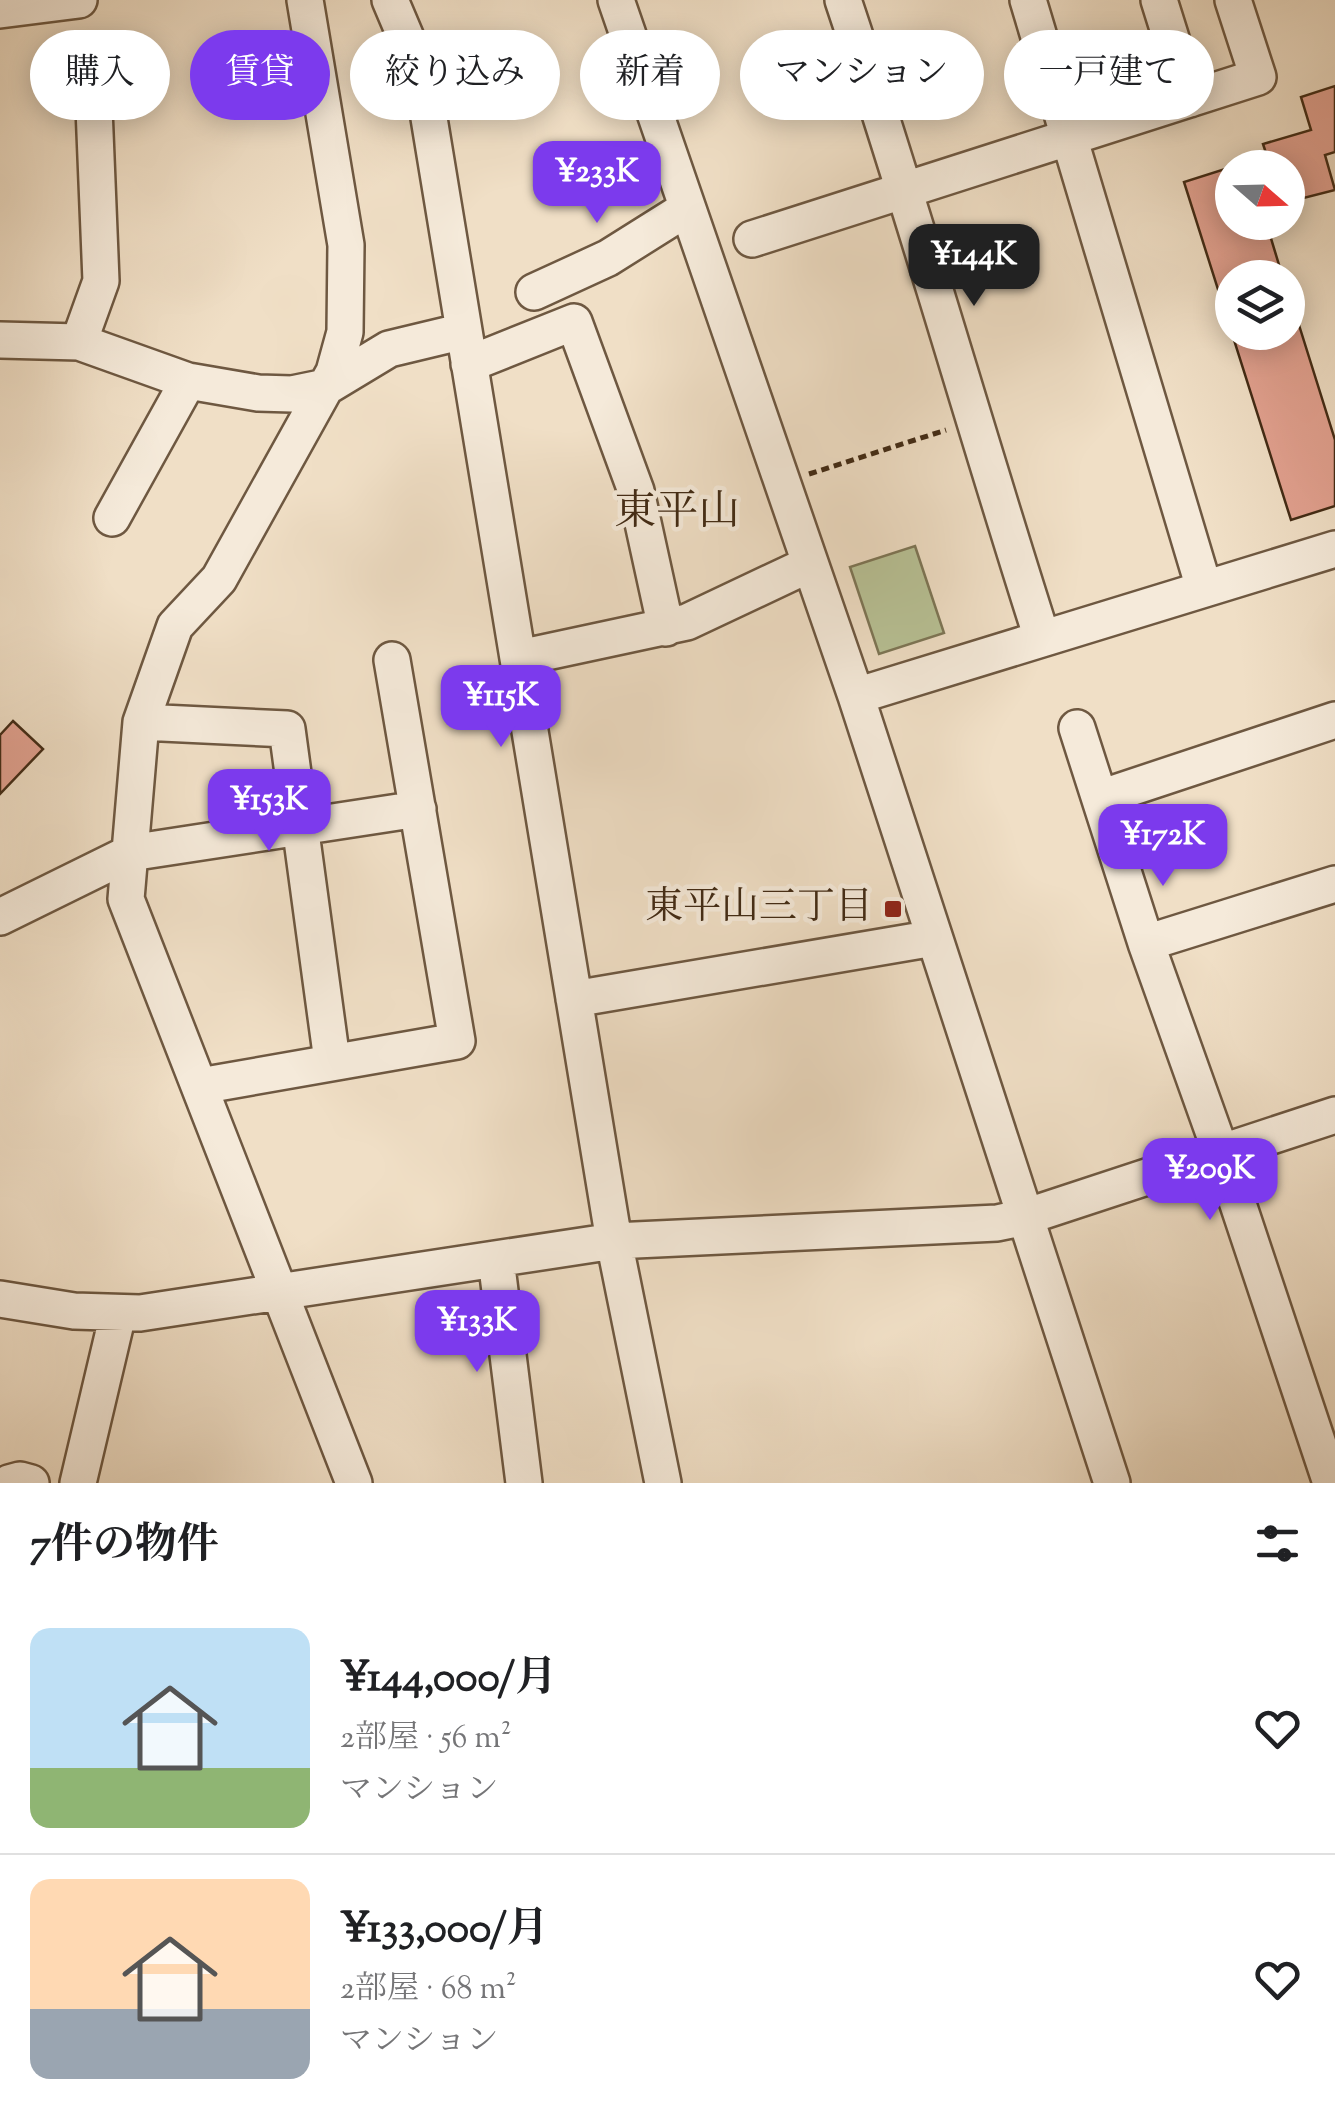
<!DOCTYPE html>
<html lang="ja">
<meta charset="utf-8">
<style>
body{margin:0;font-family:"Sorts Mill Goudy","Noto Serif JP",serif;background:#f2f2f2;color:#202124;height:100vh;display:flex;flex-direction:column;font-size:38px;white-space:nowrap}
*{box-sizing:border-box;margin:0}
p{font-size:32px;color:#757577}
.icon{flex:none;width:55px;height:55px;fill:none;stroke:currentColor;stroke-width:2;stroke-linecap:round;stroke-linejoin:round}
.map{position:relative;height:1483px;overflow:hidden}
.side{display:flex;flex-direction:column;background:#fff;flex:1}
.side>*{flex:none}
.hud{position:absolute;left:30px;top:30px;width:1275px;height:90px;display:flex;gap:20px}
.needle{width:65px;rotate:110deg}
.buttons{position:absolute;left:1215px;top:150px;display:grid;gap:20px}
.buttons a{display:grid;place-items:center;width:90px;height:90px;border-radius:50%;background:#fff;box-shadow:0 5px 25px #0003;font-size:50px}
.price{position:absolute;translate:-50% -85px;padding:0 22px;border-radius:20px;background:#7c3aed;color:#fff;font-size:32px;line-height:65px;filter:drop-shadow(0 2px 5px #0008)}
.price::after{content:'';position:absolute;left:50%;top:60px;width:30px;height:22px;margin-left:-15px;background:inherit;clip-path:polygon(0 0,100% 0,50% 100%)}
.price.on{background:#222;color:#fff}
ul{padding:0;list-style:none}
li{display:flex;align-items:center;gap:30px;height:250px;padding:0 30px}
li+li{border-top:2px solid #e0e0e0}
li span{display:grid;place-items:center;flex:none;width:280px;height:200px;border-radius:20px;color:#555}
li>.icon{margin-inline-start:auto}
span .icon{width:120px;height:120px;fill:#fffc;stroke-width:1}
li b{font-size:42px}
h2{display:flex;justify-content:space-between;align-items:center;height:120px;padding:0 30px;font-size:42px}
.pill{padding:0 35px;border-radius:45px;background:#fff;box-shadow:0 5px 25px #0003;font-size:35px;line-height:90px}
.pill.on{background:#7c3aed;color:#fff}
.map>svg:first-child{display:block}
</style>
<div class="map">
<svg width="1335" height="1483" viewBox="0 0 1335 1483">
<rect width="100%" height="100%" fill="#f0dfc6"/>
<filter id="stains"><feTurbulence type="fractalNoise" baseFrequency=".002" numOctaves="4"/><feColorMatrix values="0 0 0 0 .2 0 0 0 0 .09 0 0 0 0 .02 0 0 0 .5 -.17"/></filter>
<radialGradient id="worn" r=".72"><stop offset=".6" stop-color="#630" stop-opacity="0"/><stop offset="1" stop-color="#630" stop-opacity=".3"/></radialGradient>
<path fill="#b8c296" stroke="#7d7656" stroke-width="2.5" d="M915 546 944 633 879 654 850 567Z"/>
<path fill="#e2a190" stroke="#422b15" stroke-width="2.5" d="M1335 86V152L1325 155 1335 190 1288 202V168H1271L1263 144 1311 130 1301 97Z
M1247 162 1249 168H1232V222H1266L1283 278H1232V332H1288V290L1335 440V506L1291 520 1184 182Z
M13 721 43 749 0 794V735Z"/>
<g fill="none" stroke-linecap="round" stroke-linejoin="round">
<defs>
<path id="minor" d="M305 0 346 245 345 332 334 372 219 579 175 626 141 722 126 899 354 1483
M390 0 415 59 428 112 614 1241 663 1483
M616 0 856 696 1112 1483
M843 0C914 211 974 426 1042 638
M1028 0 1204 588
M1159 0 1190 99
M0 10 79 0
M752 239 1258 77 1233 0
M534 292 608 258 686 209
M0 340 79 342 188 381 258 393 292 394 326 387 389 349 464 331
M79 342 101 281 94 108
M469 364 574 322 636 491 666 628
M112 518 188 381
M519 658 687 622 810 564
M856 696 1335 549
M141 722 287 729 332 1061
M1077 728 1146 943 1335 884
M1100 798 1335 720
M0 917 130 853 418 809
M1146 943 1221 1153 1331 1483
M574 999 934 938
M200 1086 457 1041 392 660
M496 1259 524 1483
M0 1299 74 1311 140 1313 614 1241 997 1223 1025 1217 1335 1115
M9 1483 20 1480 31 1483
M78 1483 118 1314"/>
</defs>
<use href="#minor" stroke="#6e5841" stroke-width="40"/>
<path stroke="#422b15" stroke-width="5" stroke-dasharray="8 5" stroke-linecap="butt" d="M80 57 87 83
M809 474 946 430"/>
<use href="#minor" stroke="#f5eada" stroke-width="35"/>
</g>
<rect fill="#8f2418" stroke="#f5eada" stroke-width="4" x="883" y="899" width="20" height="20" rx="5"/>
<g text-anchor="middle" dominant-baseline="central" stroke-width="9" stroke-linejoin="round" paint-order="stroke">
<g font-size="38" fill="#422b15" stroke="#f5eada" text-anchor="end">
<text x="873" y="909">東平山三丁目</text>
</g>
<g font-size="42" fill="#422b15" stroke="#f5eada">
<text x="677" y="514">東平山</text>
</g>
</g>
<rect width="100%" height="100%" filter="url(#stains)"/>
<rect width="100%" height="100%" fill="url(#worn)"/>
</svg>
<div class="buttons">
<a><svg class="needle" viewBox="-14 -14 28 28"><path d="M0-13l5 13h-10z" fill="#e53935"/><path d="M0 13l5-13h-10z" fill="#757577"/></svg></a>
<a><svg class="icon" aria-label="layers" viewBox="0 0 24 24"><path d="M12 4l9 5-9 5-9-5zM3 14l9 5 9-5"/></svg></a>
</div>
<b class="price" style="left:597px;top:226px">¥233K</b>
<b class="price on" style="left:974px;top:309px">¥144K</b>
<b class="price" style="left:501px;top:750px">¥115K</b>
<b class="price" style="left:269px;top:854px">¥153K</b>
<b class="price" style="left:1163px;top:889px">¥172K</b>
<b class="price" style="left:1210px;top:1223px">¥209K</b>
<b class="price" style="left:477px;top:1375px">¥133K</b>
<div class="hud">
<a class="pill">購入</a>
<a class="pill on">賃貸</a>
<a class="pill">絞り込み</a>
<a class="pill">新着</a>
<a class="pill">マンション</a>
<a class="pill">一戸建て</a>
</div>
</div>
<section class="side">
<h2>7件の物件<svg class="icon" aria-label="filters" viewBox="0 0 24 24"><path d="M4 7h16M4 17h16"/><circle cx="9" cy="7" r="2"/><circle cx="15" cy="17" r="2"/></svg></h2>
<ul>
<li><span style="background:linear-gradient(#bfe0f5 70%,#8fb573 0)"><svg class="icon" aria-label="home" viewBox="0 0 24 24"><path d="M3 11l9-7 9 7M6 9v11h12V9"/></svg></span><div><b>¥144,000/月</b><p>2部屋 · 56 m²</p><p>マンション</p></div><svg class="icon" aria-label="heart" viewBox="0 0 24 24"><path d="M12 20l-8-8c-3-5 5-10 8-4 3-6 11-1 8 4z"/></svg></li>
<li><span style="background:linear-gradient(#ffd9b3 65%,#9aa5b1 0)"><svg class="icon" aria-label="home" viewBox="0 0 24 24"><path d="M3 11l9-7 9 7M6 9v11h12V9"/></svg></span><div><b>¥133,000/月</b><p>2部屋 · 68 m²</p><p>マンション</p></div><svg class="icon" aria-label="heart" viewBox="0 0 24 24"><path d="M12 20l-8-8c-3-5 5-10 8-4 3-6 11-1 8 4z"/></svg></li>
</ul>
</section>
